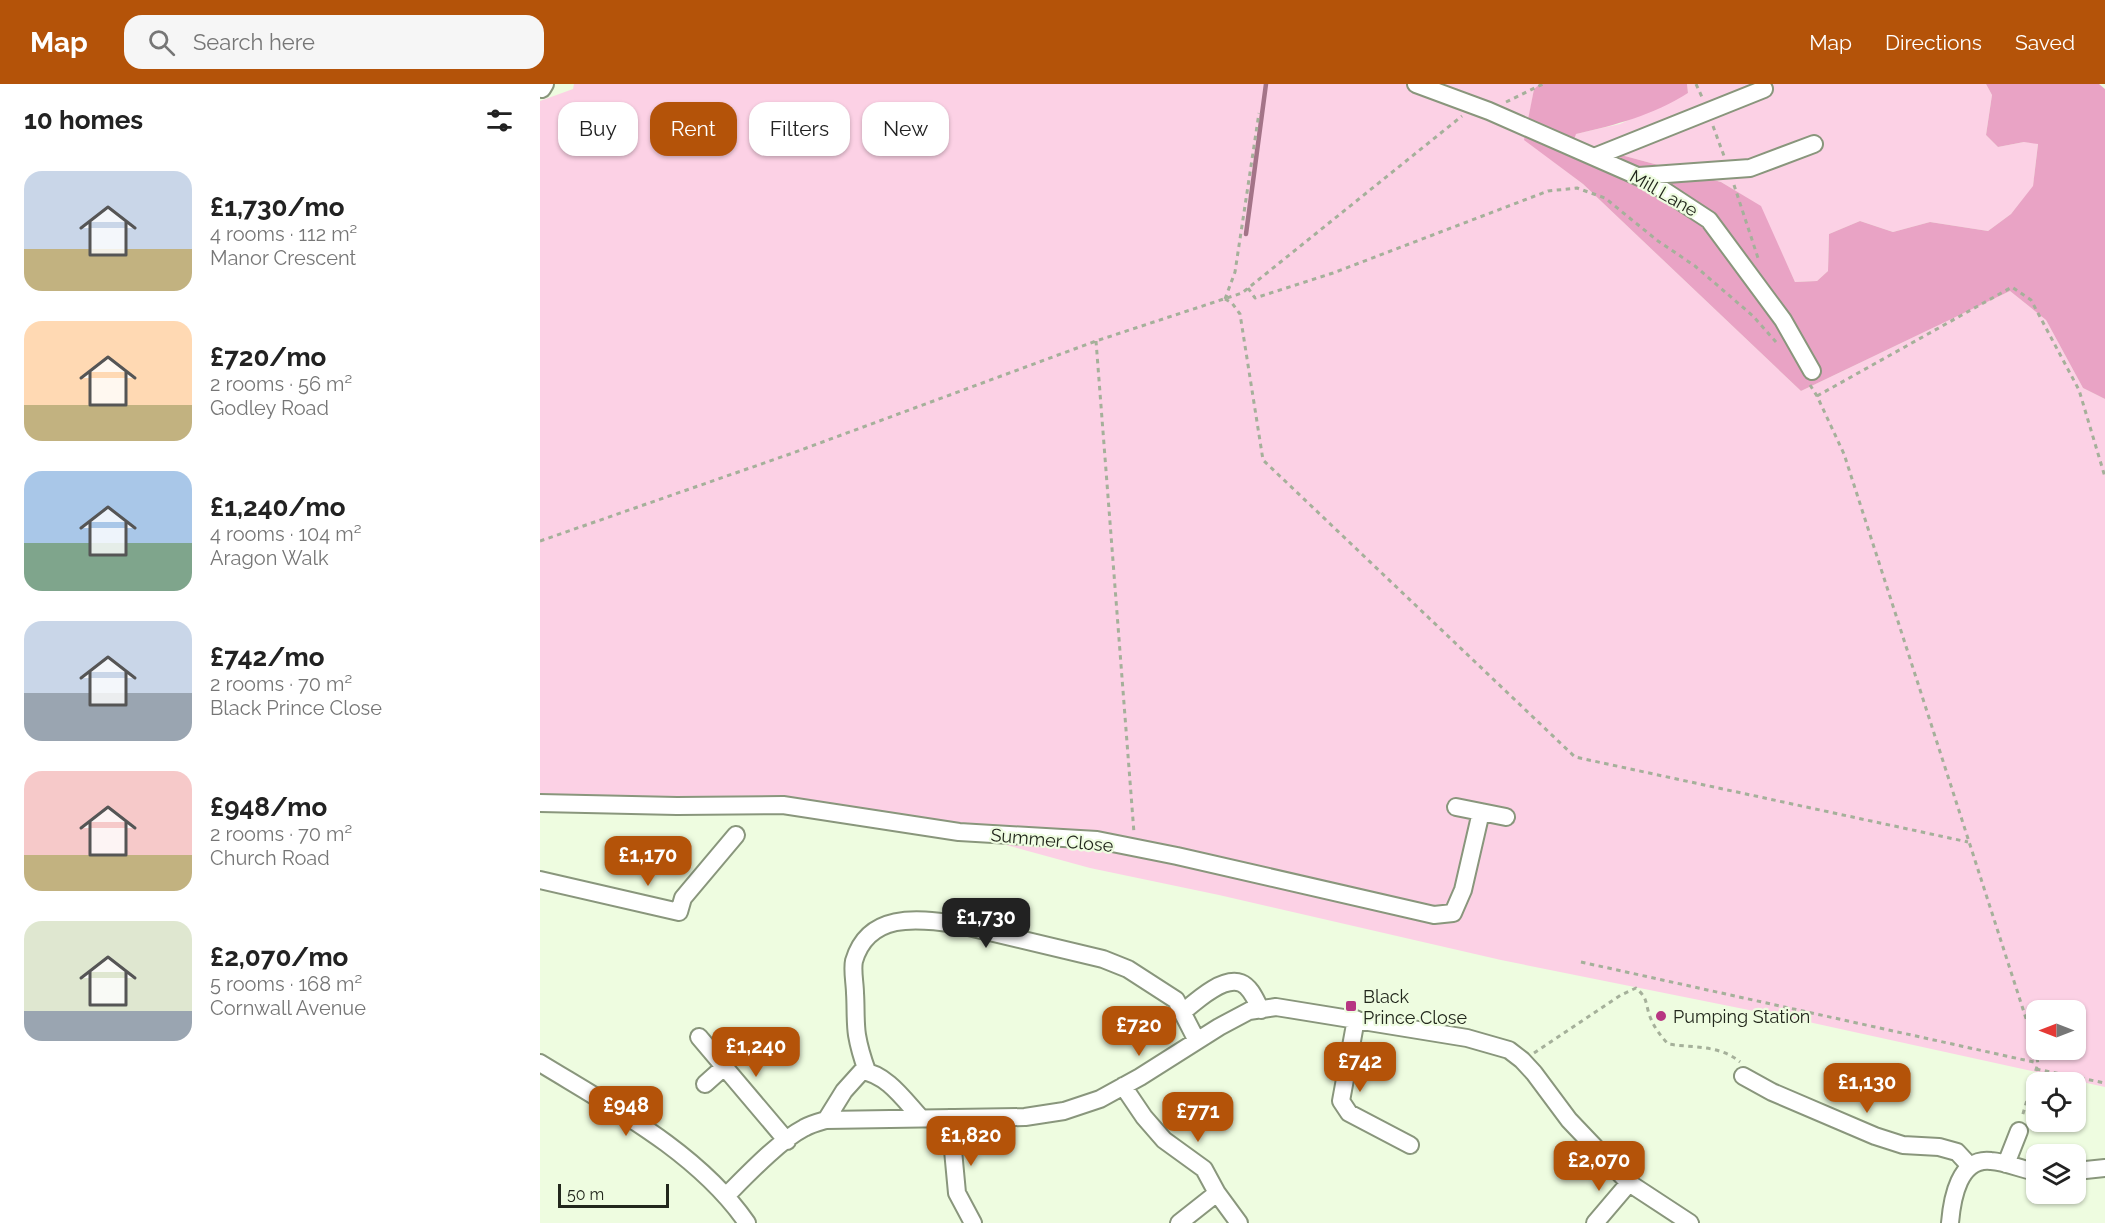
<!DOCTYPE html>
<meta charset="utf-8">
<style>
body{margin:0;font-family:Raleway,sans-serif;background:#f6f6f6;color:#222;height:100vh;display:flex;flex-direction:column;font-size:22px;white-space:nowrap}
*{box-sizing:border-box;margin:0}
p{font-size:20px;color:#767676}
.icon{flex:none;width:33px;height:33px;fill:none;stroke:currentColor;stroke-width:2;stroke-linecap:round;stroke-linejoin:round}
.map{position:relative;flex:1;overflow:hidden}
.sheet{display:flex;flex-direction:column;background:#fff;width:540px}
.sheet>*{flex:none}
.hud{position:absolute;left:18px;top:18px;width:570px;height:54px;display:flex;gap:12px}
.needle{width:39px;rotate:270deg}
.controls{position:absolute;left:1486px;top:916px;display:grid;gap:12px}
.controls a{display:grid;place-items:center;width:60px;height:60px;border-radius:12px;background:#fff;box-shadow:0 2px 4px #0004;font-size:30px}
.scale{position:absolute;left:18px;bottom:15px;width:111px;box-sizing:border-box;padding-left:6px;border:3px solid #22271c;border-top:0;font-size:16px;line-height:21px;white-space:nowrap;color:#22271c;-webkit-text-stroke:4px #eefce0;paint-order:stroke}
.price{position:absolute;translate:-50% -51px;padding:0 14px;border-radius:12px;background:#b45309;color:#fff;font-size:20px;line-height:39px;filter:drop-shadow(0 2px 3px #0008)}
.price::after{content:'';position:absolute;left:50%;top:36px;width:18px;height:14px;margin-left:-9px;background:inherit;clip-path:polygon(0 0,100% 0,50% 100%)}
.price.on{background:#222;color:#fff}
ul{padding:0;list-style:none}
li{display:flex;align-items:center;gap:18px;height:150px;padding:0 24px}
li span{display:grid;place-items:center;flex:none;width:168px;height:120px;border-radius:18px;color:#555}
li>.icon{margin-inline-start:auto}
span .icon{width:72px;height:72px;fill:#fffc;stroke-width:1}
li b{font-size:26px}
h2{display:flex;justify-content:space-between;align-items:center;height:72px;padding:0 24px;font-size:26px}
.chip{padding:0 21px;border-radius:18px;background:#fff;box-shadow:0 2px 4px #0004;font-size:21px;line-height:54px}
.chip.on{background:#b45309;color:#fff}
header{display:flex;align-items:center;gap:36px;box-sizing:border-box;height:84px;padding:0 30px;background:#b45309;color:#fff}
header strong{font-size:28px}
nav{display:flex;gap:33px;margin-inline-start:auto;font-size:21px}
.search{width:420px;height:54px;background:#f6f6f6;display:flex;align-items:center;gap:15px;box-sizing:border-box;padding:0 21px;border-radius:18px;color:#767676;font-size:22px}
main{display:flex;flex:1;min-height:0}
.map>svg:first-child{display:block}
</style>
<header>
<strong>Map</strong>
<div class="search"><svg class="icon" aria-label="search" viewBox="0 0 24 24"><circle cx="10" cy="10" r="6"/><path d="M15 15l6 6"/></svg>Search here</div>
<nav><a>Map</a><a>Directions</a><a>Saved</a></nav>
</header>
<main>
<section class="sheet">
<h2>10 homes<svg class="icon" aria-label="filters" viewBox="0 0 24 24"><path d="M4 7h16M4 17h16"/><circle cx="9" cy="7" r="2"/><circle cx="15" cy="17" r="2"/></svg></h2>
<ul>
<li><span style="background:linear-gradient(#c9d6e8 65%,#c2b280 0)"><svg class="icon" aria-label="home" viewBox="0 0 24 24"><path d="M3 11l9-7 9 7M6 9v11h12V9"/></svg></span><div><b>£1,730/mo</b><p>4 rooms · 112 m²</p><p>Manor Crescent</p></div></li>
<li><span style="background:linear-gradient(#ffd9b3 70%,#c2b280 0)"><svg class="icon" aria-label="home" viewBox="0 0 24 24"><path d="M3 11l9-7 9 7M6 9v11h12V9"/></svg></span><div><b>£720/mo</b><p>2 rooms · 56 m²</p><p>Godley Road</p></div></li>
<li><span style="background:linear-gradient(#a9c7e8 60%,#7fa58c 0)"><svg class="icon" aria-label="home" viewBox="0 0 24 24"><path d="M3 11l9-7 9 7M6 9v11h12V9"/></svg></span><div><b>£1,240/mo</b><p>4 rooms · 104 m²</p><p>Aragon Walk</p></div></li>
<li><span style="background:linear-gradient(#c9d6e8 60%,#9aa5b1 0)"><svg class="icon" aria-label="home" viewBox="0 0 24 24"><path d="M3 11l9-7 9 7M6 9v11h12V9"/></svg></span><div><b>£742/mo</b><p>2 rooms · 70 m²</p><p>Black Prince Close</p></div></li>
<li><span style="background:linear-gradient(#f6c9c9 70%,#c2b280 0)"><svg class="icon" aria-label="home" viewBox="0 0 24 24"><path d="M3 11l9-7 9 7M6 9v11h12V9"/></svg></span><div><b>£948/mo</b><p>2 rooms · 70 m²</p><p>Church Road</p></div></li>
<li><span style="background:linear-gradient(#dfe7d0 75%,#9aa5b1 0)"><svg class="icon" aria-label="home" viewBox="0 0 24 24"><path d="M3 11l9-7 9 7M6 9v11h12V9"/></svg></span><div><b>£2,070/mo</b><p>5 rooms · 168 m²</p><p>Cornwall Avenue</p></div></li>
</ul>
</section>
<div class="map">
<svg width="1565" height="1139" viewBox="0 0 1565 1139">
<rect width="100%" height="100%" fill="#eefce0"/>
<path fill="#fcd1e5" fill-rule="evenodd" d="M34 0H1000L994 5 985 56 1043 100 1261 307 1470 207 1506 236 1543 304 1565 315V1003L1264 937 961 876 679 811 550 784 419 748 243 721 0 719V17L33 5ZM1497 927H1536V966H1497Z
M1147 0H1446L1452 11 1446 51 1458 63 1484 58 1498 59 1493 103 1471 130 1448 147 1390 138 1353 148 1320 137 1289 150 1288 187 1277 197 1255 198 1220 122 1181 98 1033 58 1035 50 1080 40 1148 9Z"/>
<path fill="#e9a3c5" d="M1000 0H1147L1148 9C1113 31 1076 41 1036 50L1033 58 1181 98 1221 122 1255 198 1277 197 1288 187 1289 150 1320 137 1353 148 1390 138 1448 147 1471 130 1493 102 1498 60 1484 58 1458 63 1446 51 1452 11 1446 0H1559L1565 5V315L1543 304 1506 236 1470 207 1261 307 1043 100 984 56 994 5Z"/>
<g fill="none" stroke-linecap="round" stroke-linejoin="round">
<path stroke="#a47488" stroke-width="4.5" d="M706 150 726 0"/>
<defs>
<path id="minor" d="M876 0 949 27 1111 98 1169 136 1243 236 1272 287
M2 5 5 0
M1054 73 1224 5
M1099 92 1210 84 1274 60
M0 719 137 722 243 721 419 748 557 756 637 772 894 831 913 829 923 806 941 728
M916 723 966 733
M0 796 139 828 143 814 196 751
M643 928C656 917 683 892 701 899 711 903 716 917 721 926
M816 935 801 1017 809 1029 870 1061
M159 953 247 1057
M0 979C72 1023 159 1069 207 1139
M327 987C323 976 319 963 317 951 315 938 316 923 315 909 315 900 312 886 314 877 328 829 376 834 416 840L563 875 588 885 636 916 657 957
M1203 992 1232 1008 1335 1052 1363 1061 1399 1063 1417 1068 1430 1082
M165 1000 184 983
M583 1002 604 1033 624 1056 664 1085 677 1109 699 1139
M410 1034 417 1109 433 1139
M286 1036 304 1007 322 987C347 990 365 1017 381 1034
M1466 1080 1479 1047
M1536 1087 1565 1084
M186 1112C207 1091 239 1057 264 1044 271 1040 279 1038 286 1036L485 1033 524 1027 560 1015 600 993 679 943 709 927 736 923 927 954 969 966 982 976 994 989 1029 1036 1089 1099 1150 1139
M639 1139 677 1109
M1055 1139 1089 1099
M1410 1139C1412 1115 1419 1073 1451 1077 1467 1078 1482 1086 1497 1088"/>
</defs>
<use href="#minor" stroke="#89967c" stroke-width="20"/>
<path stroke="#a5b09a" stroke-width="3" stroke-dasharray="4.5 4.5" stroke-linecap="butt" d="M1156 0 1162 13
M966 18 1003 0
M1173 42 1184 72
M1194 101 1219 177
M708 204 715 214 793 189 1008 107 1037 104 1065 114 1118 157 1155 182 1213 232 1236 258
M685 215 692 219 700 230 723 376 1035 673 1428 758
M685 215 695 188 719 29
M556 257 594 749
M1270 301 1277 312 1304 370 1491 950 1498 979 1482 1033
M1277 312 1472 203 1491 216 1539 306 1565 393
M0 457 250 370 556 257 702 209 922 32
M1041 878 1498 979
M994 969 1081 911 1096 904C1107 914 1105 916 1109 930 1113 942 1120 951 1128 960 1154 964 1180 961 1200 978
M1496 985 1565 999"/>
<use href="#minor" stroke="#fff" stroke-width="16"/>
</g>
<g fill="#b73682" stroke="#eefce0" stroke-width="2">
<rect x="805" y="916" width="12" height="12" rx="3"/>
<circle cx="1121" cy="932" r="6"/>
</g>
<g text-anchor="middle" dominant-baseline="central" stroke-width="4.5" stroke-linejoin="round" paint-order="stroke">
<g font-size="18" fill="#22271c" stroke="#eefce0">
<text transform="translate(1124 109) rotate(30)">Mill Lane</text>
<text transform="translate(512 756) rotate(5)">Summer Close</text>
</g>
<g font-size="18" fill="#22271c" stroke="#eefce0" text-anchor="start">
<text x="823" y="912">Black<tspan x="823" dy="21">Prince Close</tspan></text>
<text x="1133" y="932">Pumping Station</text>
</g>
</g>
</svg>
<div class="controls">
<a><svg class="needle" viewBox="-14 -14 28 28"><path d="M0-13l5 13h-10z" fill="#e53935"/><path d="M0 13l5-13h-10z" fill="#767676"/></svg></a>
<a><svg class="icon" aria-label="locate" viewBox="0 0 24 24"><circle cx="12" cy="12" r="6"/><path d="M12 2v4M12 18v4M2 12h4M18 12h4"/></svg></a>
<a><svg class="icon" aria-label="layers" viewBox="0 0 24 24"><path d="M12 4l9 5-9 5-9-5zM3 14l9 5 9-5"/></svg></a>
</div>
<div class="scale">50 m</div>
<b class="price" style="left:108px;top:803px">£1,170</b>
<b class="price on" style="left:446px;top:865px">£1,730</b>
<b class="price" style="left:599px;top:973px">£720</b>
<b class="price" style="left:216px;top:994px">£1,240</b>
<b class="price" style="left:820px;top:1009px">£742</b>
<b class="price" style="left:1327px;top:1030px">£1,130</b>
<b class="price" style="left:86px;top:1053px">£948</b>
<b class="price" style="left:658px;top:1059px">£771</b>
<b class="price" style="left:431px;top:1083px">£1,820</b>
<b class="price" style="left:1059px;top:1108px">£2,070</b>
<div class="hud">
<a class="chip">Buy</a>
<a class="chip on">Rent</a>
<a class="chip">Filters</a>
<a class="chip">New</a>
</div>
</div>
</main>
